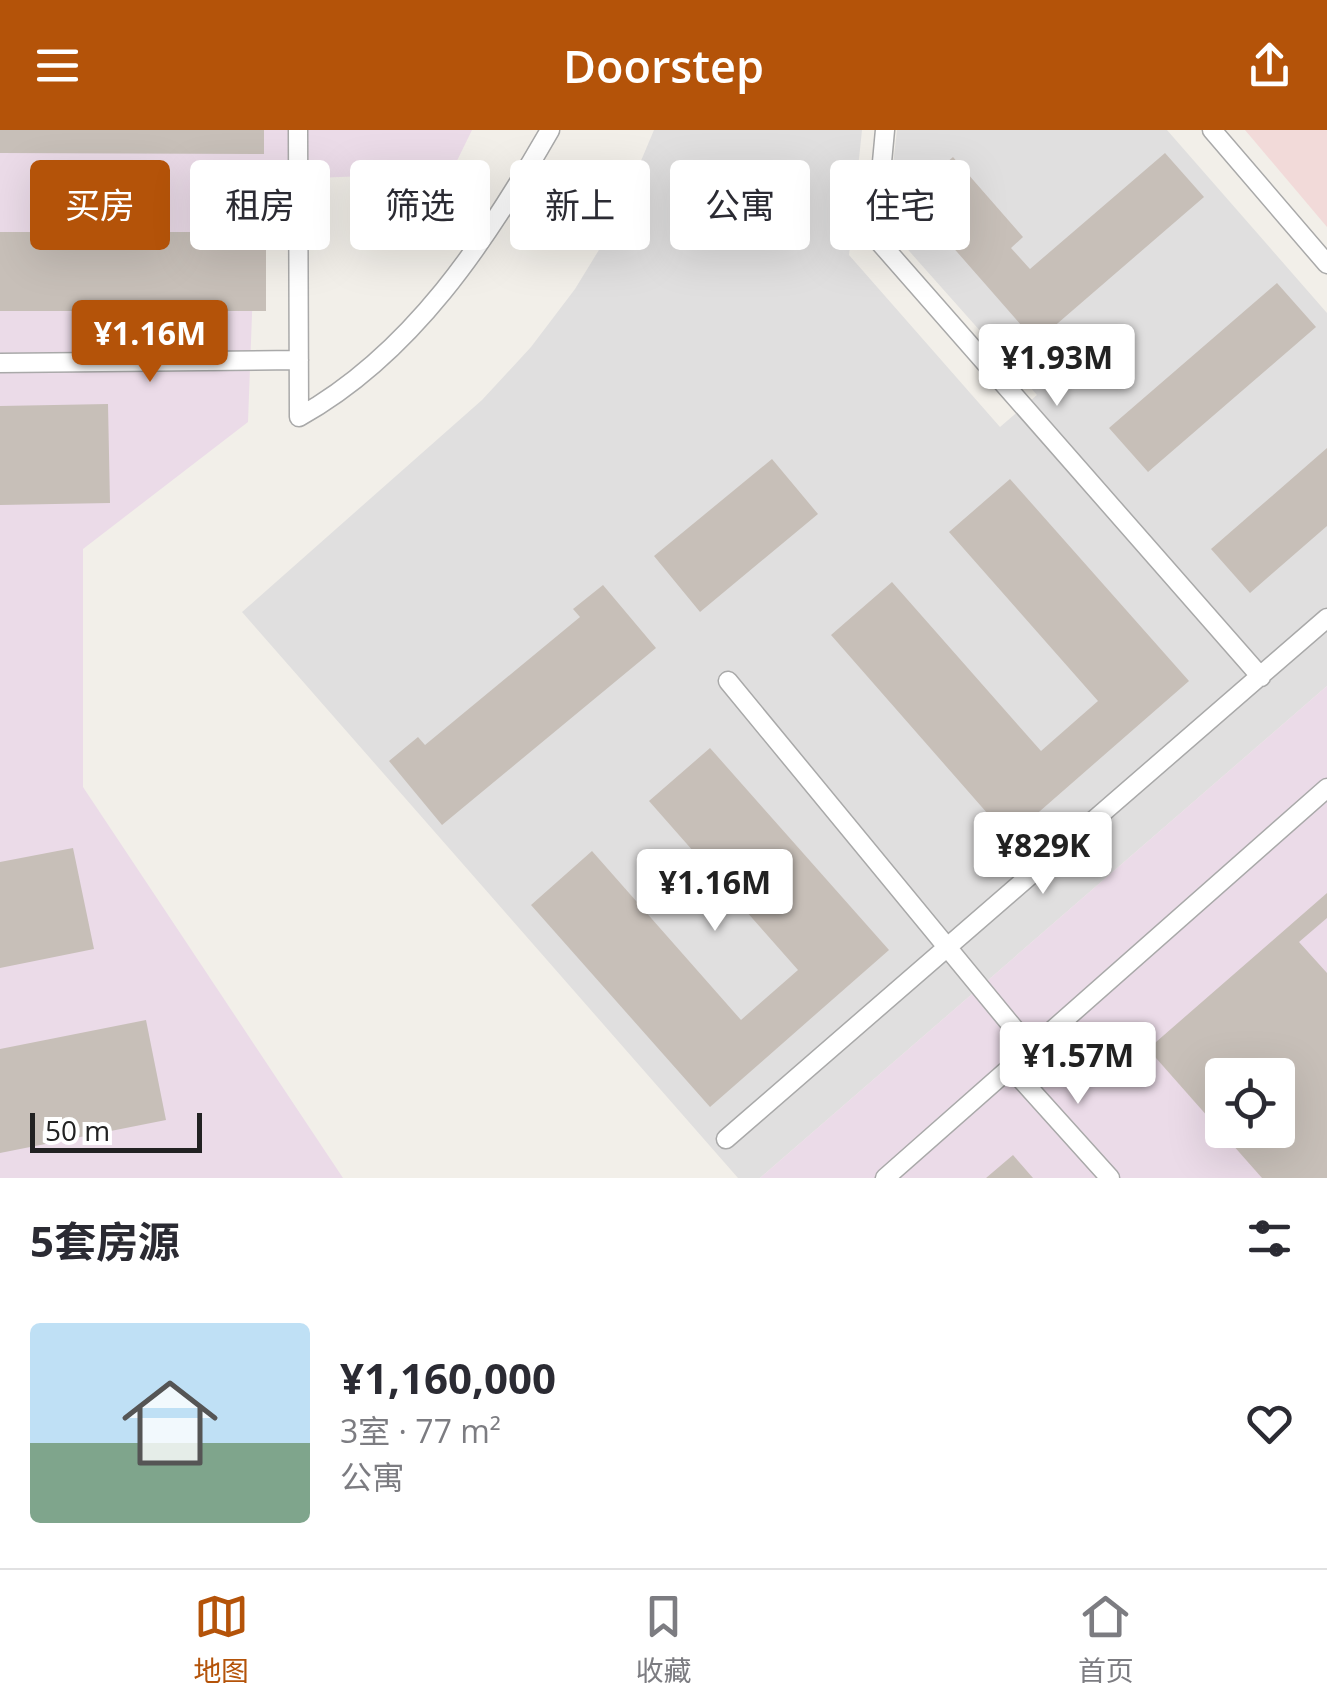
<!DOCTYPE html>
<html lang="zh">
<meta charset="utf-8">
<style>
body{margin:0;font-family:"Open Sans","Noto Sans SC",sans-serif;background:#f2f2f3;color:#2b2b33;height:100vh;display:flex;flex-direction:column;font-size:38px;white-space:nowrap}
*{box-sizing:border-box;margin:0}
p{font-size:32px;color:#7c7c81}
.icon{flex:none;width:55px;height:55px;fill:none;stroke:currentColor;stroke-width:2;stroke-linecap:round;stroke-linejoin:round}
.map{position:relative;height:1048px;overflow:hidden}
.side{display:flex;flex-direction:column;background:#fff;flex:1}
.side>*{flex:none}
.guide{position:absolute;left:30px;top:30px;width:1268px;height:90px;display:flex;gap:20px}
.buttons{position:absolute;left:1205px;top:928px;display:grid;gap:20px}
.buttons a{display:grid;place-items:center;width:90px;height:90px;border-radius:10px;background:#fff;box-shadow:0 10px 40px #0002;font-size:50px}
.scale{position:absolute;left:30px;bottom:25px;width:172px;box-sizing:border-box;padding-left:10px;border:5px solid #222;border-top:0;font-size:28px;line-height:35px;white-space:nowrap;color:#222;-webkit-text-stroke:8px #fff;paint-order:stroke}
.price{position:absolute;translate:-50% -85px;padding:0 22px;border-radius:10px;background:#fff;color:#222;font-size:32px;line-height:65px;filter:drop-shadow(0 2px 5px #0008)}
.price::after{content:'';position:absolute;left:50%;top:60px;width:30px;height:22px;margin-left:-15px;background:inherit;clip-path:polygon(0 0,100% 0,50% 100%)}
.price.active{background:#b45309;color:#fff}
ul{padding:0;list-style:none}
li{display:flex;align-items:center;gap:30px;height:250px;padding:0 30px}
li+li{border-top:2px solid #e1e1e2}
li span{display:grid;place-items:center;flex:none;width:280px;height:200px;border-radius:10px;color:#555}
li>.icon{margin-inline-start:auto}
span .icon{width:120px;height:120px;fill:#fffc;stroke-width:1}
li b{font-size:42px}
h2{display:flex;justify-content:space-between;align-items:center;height:120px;padding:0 30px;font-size:42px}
.chip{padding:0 35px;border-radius:10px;background:#fff;box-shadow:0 10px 40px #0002;font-size:35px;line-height:90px}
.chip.active{background:#b45309;color:#fff}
header{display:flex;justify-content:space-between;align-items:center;height:130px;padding:0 30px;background:#b45309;color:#fff;font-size:45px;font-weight:600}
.tab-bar{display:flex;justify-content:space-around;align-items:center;height:140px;border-top:2px solid #e1e1e2;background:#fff;font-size:28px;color:#7c7c81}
.tab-bar a{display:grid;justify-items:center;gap:5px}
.tab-bar .active{color:#b45309}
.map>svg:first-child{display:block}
</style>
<header><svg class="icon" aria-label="menu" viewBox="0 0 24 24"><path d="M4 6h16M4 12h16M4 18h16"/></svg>Doorstep<svg class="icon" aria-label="share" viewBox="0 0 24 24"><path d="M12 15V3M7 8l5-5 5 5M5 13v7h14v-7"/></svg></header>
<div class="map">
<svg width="1327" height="1048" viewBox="0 0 1327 1048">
<rect width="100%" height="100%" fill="#f2efe9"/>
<path fill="#e0dfdf" d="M654 0H862L849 125 1000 297 1037 265 886 95 897 0H1167L1327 183V556L760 1048H738L242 482 482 270 531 217 575 159 613 97Z"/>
<path fill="#f2dad9" d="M1245 0H1327V97Z"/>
<path fill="#ebdbe8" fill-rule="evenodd" d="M0 0H472L451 43 257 50 248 292 83 419V657L343 1048H0Z
M1327 556V1048H760ZM1222 945H1278V1000H1222Z"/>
<path fill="#c7bfb8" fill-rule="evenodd" d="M0 0H264V24L0 23Z
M1165 23 1204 67 1036 212 908 66 953 27 1023 107 1011 118 1030 139Z
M0 102H266V181H0Z
M1277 153 1316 197 1148 342 1109 298Z
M108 274 110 373 0 375V276Z
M1327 318V396L1250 463 1211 419Z
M772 329 818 384 700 482 654 426Z
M1010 349 1189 551 1009 708 831 505 892 452 1041 621 1098 571 949 402Z
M603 455 656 518 442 695 389 631 418 607 425 615 580 487 573 479Z
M710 618 889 820 710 977 531 775 592 721 741 890 798 840 649 671Z
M73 718 94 819 0 838V732Z
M1327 763V788L1299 812 1327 843V1048H1262L1148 919ZM1222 945H1278V1000H1222Z
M146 890 166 990 0 1023V919Z
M1013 1025 1033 1048H986Z"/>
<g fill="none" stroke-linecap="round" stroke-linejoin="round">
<defs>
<path id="street" d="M298 0 299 287C412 224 487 110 550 0
M885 0 875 107 1261 547
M1212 0 1327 134
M0 233 299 230
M728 551 1031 919
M1010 937 1110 1048
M726 1009 1327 488
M885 1048 1327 658"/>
</defs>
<use href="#street" stroke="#a9a9a9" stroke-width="21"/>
<use href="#street" stroke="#fff" stroke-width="18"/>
</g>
</svg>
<div class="buttons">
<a><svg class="icon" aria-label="locate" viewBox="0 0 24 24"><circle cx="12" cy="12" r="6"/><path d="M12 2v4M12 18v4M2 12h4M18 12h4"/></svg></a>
</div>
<div class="scale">50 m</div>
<b class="price active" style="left:150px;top:255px">¥1.16M</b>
<b class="price" style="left:1057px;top:279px">¥1.93M</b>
<b class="price" style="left:1043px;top:767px">¥829K</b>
<b class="price" style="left:715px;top:804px">¥1.16M</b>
<b class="price" style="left:1078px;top:977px">¥1.57M</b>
<div class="guide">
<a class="chip active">买房</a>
<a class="chip">租房</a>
<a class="chip">筛选</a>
<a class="chip">新上</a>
<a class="chip">公寓</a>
<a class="chip">住宅</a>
</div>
</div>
<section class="side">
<h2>5套房源<svg class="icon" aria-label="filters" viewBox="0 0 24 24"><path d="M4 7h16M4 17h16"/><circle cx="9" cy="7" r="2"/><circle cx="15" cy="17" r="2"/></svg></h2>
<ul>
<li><span style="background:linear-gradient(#bfe0f5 60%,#7fa58c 0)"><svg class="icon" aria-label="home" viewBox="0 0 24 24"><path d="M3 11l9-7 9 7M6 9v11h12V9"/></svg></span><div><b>¥1,160,000</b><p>3室 · 77 m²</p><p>公寓</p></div><svg class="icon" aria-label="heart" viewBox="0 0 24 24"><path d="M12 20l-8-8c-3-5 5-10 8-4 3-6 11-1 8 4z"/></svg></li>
</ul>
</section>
<nav class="tab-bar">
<a class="active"><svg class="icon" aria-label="map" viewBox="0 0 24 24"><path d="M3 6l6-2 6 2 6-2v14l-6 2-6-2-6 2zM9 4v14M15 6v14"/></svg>地图</a>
<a><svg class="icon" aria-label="saved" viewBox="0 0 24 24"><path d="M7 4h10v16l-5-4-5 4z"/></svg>收藏</a>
<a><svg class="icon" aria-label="home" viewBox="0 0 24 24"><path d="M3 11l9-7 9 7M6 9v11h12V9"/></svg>首页</a>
</nav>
